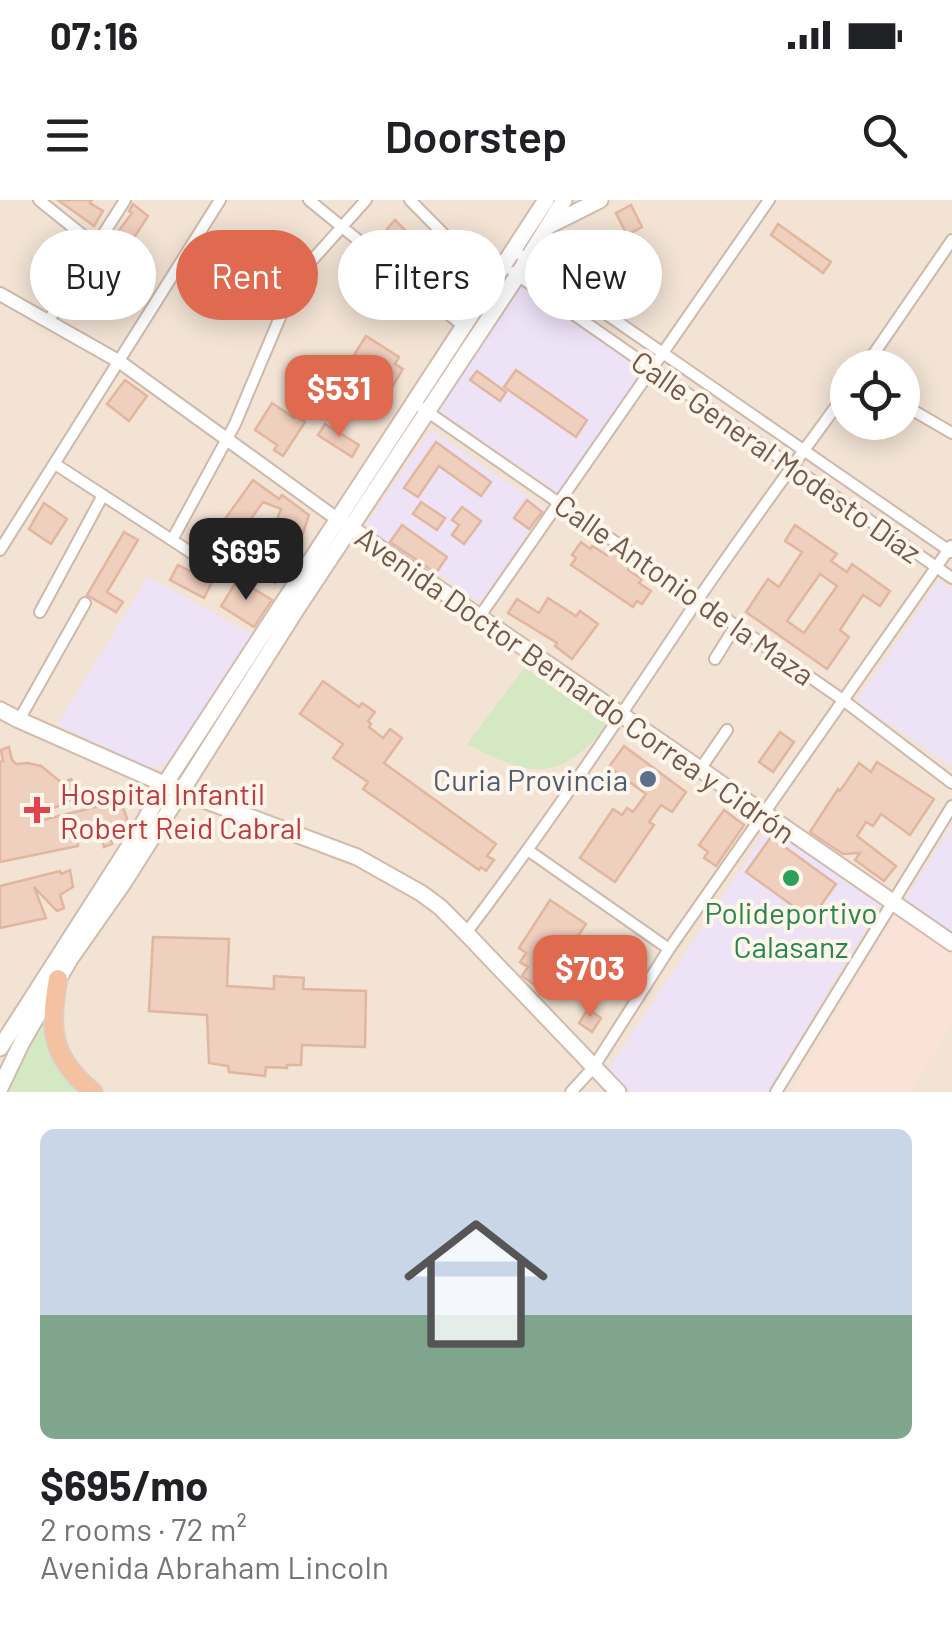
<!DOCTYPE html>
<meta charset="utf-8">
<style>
body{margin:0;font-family:Barlow,sans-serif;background:#f2f2f2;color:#202124;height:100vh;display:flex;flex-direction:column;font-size:38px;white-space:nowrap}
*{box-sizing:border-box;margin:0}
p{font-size:32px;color:#757577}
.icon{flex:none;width:55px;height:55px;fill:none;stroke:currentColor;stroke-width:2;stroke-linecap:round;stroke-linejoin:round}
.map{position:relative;height:892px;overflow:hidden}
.sheet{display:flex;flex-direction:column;background:#fff;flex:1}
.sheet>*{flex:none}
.top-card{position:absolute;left:30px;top:30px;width:892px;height:90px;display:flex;gap:20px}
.tools{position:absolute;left:830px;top:150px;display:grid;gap:20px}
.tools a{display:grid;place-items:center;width:90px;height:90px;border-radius:50%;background:#fff;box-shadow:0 5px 25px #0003;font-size:50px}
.price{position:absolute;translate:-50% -85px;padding:0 22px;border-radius:20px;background:#df6a50;color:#fff;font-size:32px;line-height:65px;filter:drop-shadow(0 2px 5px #0008)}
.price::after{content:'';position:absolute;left:50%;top:60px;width:30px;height:22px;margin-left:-15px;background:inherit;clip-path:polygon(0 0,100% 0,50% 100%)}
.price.on{background:#222;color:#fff}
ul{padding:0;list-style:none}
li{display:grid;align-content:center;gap:20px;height:530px;padding:0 40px}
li+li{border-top:2px solid #e0e0e0}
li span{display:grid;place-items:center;height:310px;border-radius:15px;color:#555}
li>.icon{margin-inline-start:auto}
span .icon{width:180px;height:180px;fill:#fffc;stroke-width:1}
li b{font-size:42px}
.pill{padding:0 35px;border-radius:45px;background:#fff;box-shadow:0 5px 25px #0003;font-size:35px;line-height:90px}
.pill.on{background:#df6a50;color:#fff}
.status{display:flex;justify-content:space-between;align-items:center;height:70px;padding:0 50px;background:#fff;direction:ltr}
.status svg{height:28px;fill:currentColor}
header{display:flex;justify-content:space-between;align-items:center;height:130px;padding:0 40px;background:#fff;font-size:45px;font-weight:600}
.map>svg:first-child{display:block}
</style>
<div class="status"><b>07:16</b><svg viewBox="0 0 49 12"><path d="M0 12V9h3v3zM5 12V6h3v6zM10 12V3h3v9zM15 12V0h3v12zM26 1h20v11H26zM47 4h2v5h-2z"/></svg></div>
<header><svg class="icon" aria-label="menu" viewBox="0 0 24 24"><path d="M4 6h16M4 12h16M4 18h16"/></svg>Doorstep<svg class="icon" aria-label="search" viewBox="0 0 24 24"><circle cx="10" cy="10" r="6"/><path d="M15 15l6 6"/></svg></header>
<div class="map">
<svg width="952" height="892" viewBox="0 0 952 892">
<rect width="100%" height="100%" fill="#fbf2e5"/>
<path fill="#f2e3d4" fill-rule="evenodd" d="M0 0H952V892H0ZM848 168H902V222H848Z"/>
<path fill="#fbe2d9" d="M895 715 952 753V824L910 892H791Z"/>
<path fill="#eee2f7" d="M519 85 645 171 559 293 438 210Z
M431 230 545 309 480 402 424 363 420 367 364 327Z
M148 377 252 434 168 564 151 568 57 525Z
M939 380 952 389V567L857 501Z
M770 625 881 704 767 892H631L608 870Z
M952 625V735L904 702Z"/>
<path fill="#d4e8c4" d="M524 468 608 525C558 584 530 577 467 544Z
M45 818C49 850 52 870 78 892H9L17 871Z"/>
<path fill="#efcfbe" stroke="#e1b69f" stroke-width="2.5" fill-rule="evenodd" d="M58 0H92L90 3 103 11 94 26Z
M133 4 148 16 128 47 114 37 132 13 129 11Z
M631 5 642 27 627 35 616 13Z
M395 20 405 30 392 45 384 38 390 32 387 29Z
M778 24 831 62 823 73 771 35Z
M569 32 588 63 606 54 615 72 598 98 546 62 558 42 561 44Z
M101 62 111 70 82 111 71 102 84 80 86 82Z
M366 136 399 157 395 164 403 169 392 187 383 181 381 184 349 163Z
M516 170 587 220 576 237 504 187Z
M477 171 506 192 500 201 470 180Z
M125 180 147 196 129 221 107 204Z
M272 203 294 218 296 216 305 222 283 256 274 250 277 245 255 230Z
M325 224 359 245 352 257 318 235Z
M436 242 491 282 481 296 439 266 418 297 404 288Z
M253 280 279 299 282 295 309 315 299 345 275 383 238 359 246 346 220 326ZM263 302 281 309 274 327 269 325 263 338 259 336 255 343 241 333Z
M527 300 542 312 529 329 514 318Z
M421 302 445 318 437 330 413 314Z
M44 303 67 319 51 344 29 329Z
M462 307 481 321 464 344 452 335 459 325 452 320Z
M402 325 447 357 436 373 390 342Z
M795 325 837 354 831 361 847 372 852 364 890 391 880 406 863 395 840 430 849 437 827 469 746 412 768 379 779 387 802 352 785 341ZM820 374 837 386 804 433 787 421Z
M124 332 138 340 107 392 123 402 116 412 87 395Z
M581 342 590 349 592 346 607 355 611 350 632 364 628 370 642 379 639 383 651 391 642 404 637 401 633 407 571 365 576 358 572 355Z
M178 365 212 382 204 398 170 380Z
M238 379 272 400 254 427 221 406Z
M548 398 576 416 580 411 598 424 572 459 555 446 557 443 508 413 517 399 539 413Z
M323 481 359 507 362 503 375 512 368 521 371 524 369 527 383 538 390 529 402 538 384 563 496 644 487 656 494 660 486 671 481 667 479 670 363 589 368 582 333 558 343 544 300 514Z
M780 532 794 542 773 572 759 562Z
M624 546 686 592 672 612 661 605 649 622 654 625 615 682 580 658 613 609 622 615 627 608 633 612 646 594 609 567Z
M9 547 12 560 16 564 28 563 41 566 62 583 71 579 76 586 77 597 33 618 35 622 111 603 123 608 127 618 126 623 111 637 112 644 104 647 102 638 94 639 91 635 78 639V646L0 662V562L3 561 1 550Z
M877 562 934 599 910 635 881 614 873 626 866 622 857 636 896 666 884 681 855 660 860 653 843 654 810 632 838 589 840 591 859 563 871 572Z
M724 610 744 625 716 666 704 658 708 652 699 645Z
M771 637 836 684 811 719 746 672Z
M70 670 73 687 60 695 64 708 57 711 34 687 46 718 0 728V686L60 671 61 674Z
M550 700 586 724 542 790 522 776 528 767 520 762 526 753 519 748Z
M153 737 229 739 227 786 274 789V776L304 778 303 789 366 791 365 847 302 845 301 865H287V868L266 867 265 876 229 872 228 866 209 863 207 815 149 811Z
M611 765 637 783 630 794 604 775Z
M588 809 601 818 592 832 579 823Z"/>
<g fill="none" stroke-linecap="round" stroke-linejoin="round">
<defs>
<path id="minor" d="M39 0 95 45
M309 0 462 125
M410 0 492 83
M515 51 951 352
M513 72 952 378
M49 120 125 0
M864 168 952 40
M902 204 952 233
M422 208 843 500 952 583
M55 264 215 368
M172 340 235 224 297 77 366 0
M0 350 220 0
M40 412 103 295
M480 416 769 0
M715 459 736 425
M19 520 85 403
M701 568 727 530
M529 651 669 749
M466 733C548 625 622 514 697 401 745 330 797 260 848 190
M571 892 593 868 669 749 951 346
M776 892 952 606"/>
<path id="tertiary" d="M0 94 120 162 337 319
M948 350H952"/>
<path id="secondary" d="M550 25 600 0
M342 322 952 743
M0 510 19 520 180 591 357 657 421 693 440 707 466 733 618 892
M0 848 139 631 165 584 546 0
M0 888 22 842 70 759 124 682 296 410 517 76 564 0"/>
<path id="trunk" d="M58 779C49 831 51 857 93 892"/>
</defs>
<use href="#minor" stroke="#ccb9ac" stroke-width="14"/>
<use href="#tertiary" stroke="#ccb9ac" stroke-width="16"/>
<use href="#secondary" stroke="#d1bbac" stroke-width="19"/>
<use href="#trunk" stroke="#d8d0cd" stroke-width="21"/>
<use href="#minor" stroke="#fff" stroke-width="10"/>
<use href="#tertiary" stroke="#fff" stroke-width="12"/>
<use href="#secondary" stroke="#fff" stroke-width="15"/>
<use href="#trunk" stroke="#f4c2a0" stroke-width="18"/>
</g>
<circle fill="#5c6f8a" stroke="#fef6eb" stroke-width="4" cx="648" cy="579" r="10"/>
<path fill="#e0444e" stroke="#fef6eb" stroke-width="4" d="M32 595h10v10h10v10h-10v10h-10v-10h-10v-10h10z"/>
<circle fill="#2e9e5b" stroke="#fef6eb" stroke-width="4" cx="791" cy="678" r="10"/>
<g text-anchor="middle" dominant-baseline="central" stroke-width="8" stroke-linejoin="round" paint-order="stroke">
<g font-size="30" fill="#72584b" stroke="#fef6eb">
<text transform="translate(777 256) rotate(35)">Calle General Modesto Díaz</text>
<text transform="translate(685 389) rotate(35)">Calle Antonio de la Maza</text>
<text transform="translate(576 484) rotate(35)">Avenida Doctor Bernardo Correa y Cidrón</text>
</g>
<g font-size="30" fill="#4e5e75" stroke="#fef6eb" text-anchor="end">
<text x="628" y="579">Curia Provincia</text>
</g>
<g font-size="30" fill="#be3a42" stroke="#fef6eb" text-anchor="start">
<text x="60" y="593">Hospital Infantil<tspan x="60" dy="34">Robert Reid Cabral</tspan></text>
</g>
<g font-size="30" fill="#27864d" stroke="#fef6eb">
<text x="791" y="712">Polideportivo<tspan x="791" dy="34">Calasanz</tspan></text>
</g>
</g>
</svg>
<div class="tools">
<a><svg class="icon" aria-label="locate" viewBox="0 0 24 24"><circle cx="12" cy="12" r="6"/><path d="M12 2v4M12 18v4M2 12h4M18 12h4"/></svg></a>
</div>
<b class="price" style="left:339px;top:240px">$531</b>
<b class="price on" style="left:246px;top:403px">$695</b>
<b class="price" style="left:590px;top:820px">$703</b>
<div class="top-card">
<a class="pill">Buy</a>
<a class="pill on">Rent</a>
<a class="pill">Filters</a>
<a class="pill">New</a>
</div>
</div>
<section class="sheet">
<ul>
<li><span style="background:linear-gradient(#c9d6e8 60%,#7fa58c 0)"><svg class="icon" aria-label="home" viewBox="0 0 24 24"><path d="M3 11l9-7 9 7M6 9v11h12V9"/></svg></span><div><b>$695/mo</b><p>2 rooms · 72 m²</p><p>Avenida Abraham Lincoln</p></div></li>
</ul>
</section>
